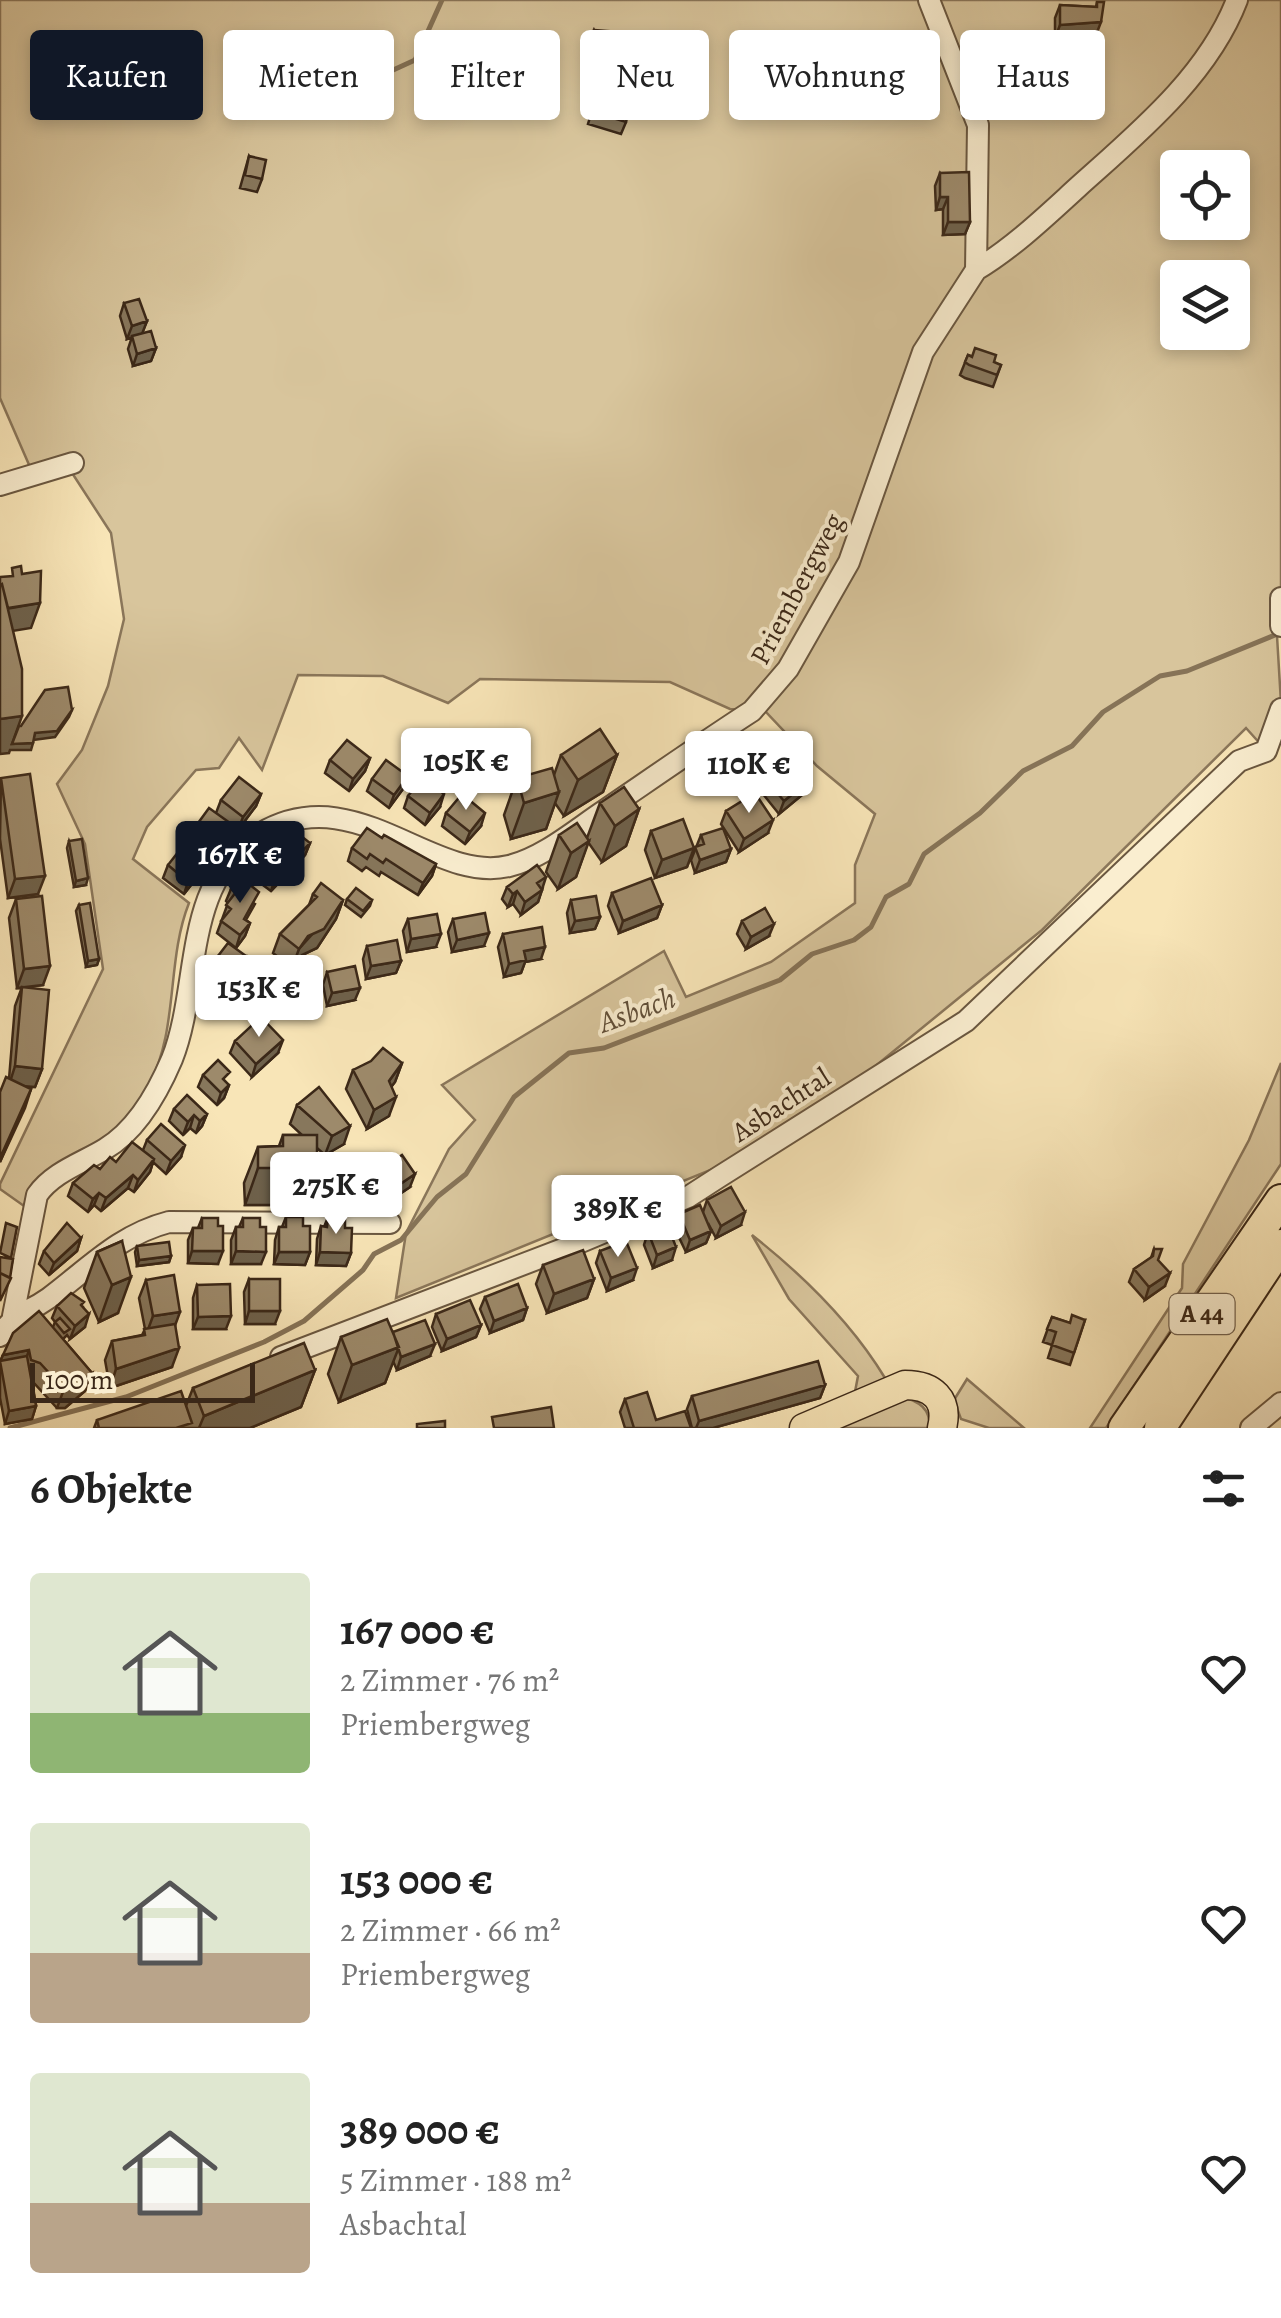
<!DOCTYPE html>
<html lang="de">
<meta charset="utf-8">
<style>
body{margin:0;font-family:Alegreya,serif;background:#f2f2f2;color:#222;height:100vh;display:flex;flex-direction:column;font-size:38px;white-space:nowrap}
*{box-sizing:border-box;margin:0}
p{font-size:32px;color:#767676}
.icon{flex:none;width:55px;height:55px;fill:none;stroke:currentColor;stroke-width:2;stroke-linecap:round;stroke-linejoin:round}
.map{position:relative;height:1428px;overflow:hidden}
.drawer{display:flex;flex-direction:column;background:#fff;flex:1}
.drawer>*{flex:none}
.hud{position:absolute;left:30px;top:30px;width:1222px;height:90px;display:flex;gap:20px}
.buttons{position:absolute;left:1160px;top:150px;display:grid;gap:20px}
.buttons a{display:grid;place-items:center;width:90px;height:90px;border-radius:10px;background:#fff;box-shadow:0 5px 15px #0003;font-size:50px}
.scale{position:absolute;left:30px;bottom:25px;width:225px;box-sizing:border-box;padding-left:10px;border:5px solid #3b2818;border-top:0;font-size:28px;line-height:35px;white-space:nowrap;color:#3b2818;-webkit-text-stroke:8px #faeed0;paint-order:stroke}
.price{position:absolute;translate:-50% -85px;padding:0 22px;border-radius:10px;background:#fff;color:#222;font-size:32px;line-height:65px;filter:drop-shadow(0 2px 5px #0008)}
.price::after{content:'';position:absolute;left:50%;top:60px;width:30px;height:22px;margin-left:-15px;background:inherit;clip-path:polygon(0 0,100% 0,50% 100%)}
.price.current{background:#111827;color:#fff}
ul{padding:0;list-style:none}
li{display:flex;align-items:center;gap:30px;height:250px;padding:0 30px}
li span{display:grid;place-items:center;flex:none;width:280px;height:200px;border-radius:10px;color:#555}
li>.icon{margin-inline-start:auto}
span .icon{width:120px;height:120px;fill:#fffc;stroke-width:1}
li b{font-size:42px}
h2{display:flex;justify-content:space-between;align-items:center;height:120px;padding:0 30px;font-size:42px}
.chip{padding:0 35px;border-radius:10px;background:#fff;box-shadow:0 5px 15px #0003;font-size:35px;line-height:90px}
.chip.current{background:#111827;color:#fff}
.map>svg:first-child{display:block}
</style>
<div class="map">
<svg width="1281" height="1428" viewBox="0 0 1281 1428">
<rect width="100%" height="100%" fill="#f8e5b7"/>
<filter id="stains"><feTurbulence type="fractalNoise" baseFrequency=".002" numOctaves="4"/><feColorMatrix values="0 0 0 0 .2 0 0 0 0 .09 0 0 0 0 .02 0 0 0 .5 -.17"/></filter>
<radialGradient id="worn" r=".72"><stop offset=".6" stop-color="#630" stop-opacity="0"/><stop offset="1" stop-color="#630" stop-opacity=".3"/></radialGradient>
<path fill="#d8c59c" stroke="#8a765a" stroke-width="2.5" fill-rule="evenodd" d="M0 0H1281V593L1276 619 1281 703 1264 748 1246 728 1042 930 873 1068 713 1169 396 1298 406 1233 449 1149 475 1120 442 1085 664 951 686 997 771 962 855 903V865L875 814 817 766 764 710 730 709 670 682 480 679 448 703 383 676 298 675 262 770 239 738 219 768 196 770 147 827 133 859 189 903C166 961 179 1029 149 1085 139 1103 121 1125 104 1139 77 1161 33 1167 24 1206L0 1189V1184L103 969 85 844 57 784 82 750 108 686 124 619 111 533 63 459 30 467 0 398ZM1178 168H1232V222H1178ZM1178 278H1232V332H1178Z
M1281 1063V1164L1106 1428H1090L1182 1288 1183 1264 1249 1140Z
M752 1235C804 1276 851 1322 885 1378L854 1397 858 1376 789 1299Z
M967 1379 1024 1428H989L961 1419 954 1400Z
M901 1396C920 1402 930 1408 930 1428H840Z"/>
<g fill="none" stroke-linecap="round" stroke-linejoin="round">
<path stroke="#867357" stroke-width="5" d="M374 87 391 71 415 60 442 0
M10 1428 126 1397 264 1342 304 1321 363 1270 374 1254 401 1240 437 1197 466 1174 514 1097 569 1053 604 1048 780 980 812 954 854 940 871 927 886 897 909 884 924 854 980 813 1023 771 1072 746 1103 712 1160 676 1187 671 1280 633"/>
<defs>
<path id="minor" d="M976 270C1014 247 1045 217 1078 187 1137 134 1208 76 1237 0
M0 485 73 463
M1281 598V626
M13 1316 37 1195C53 1172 82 1163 105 1149 137 1130 158 1092 172 1059 201 986 182 886 255 837 352 773 431 885 509 866 542 858 573 832 601 813 651 779 701 744 752 711L788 669 849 562 923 352 976 270 978 125 929 0
M0 1336C19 1308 24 1316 49 1298 89 1268 119 1235 169 1222L390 1223
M281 1357 576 1244 688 1197 719 1177 966 1021 1239 761 1266 751 1281 709
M1251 1428 1281 1403"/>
<path id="major" d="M804 1428 905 1385C932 1385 949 1399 942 1428"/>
<path id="highway" d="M1124 1428 1281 1200
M1160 1428 1281 1245"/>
</defs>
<use href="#minor" stroke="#6a5740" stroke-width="24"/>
<use href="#major" stroke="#3b2818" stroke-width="31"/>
<use href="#highway" stroke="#3b2818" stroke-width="34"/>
<use href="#minor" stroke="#faeed0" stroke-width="20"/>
<use href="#major" stroke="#f8e5b7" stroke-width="28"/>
<use href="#highway" stroke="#f8e5b7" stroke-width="30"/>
</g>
<path fill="#87775c" stroke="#3b2818" stroke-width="2.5" d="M1097 2 1096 35 1055 38V18L1060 5 1096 7Z
M594 30 618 82 612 100 626 122 621 134 588 124 594 104 584 103 587 49Z
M249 156 262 179 257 192 240 188Z
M940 173 970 222 965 234 943 235V209L936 210 935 186Z
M124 303 147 321 142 333 156 348 151 361 133 366 128 349 132 337 127 339 120 316Z
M968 355 1001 365 993 387 965 378 960 375Z
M561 755H617L603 792 564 816 555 803 546 829 511 839 504 815 517 778 554 775Z
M370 758 365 771 349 791 325 773 330 760Z
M408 776 403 789 389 808 367 791 372 779Z
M1 778 38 894 8 898 0 839Z
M768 782H807L802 795 779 814 763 794Z
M261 794 256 806 238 830 230 824 225 836 209 858 188 842 193 830 216 813 221 800Z
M408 796 440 807 425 825 404 808Z
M600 803 639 809 626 846 602 862 588 842 576 877 558 889 546 872 559 835 587 838Z
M726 811 768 833 739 852 721 824Z
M446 813 481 826 465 844 442 826Z
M651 831 694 848 687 867 655 878 645 850Z
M701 835 731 849 726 862 695 873 691 860Z
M382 838 436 864 432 876 418 895 381 872 379 876 366 867 362 871 348 861 352 848Z
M69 841 86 885 74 887 67 848Z
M310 843 305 855 271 891 252 877 256 864Z
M168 865 202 871 184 894 163 878Z
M546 877 538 902 521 915 513 904 508 907 502 899 507 887Z
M231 889 255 904 246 920 250 923 245 936 236 948 217 933 228 903 226 901Z
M612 893 662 905 657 918 619 933 608 906Z
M313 894 343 900 336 919 317 948 302 955 292 968 273 953 280 934 309 905Z
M16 899 43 985 17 988 9 918Z
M347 899 372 900 370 906 361 917 345 905Z
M571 900 600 917 595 929 570 933 567 913Z
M79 905 99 959 97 965 86 967 76 911Z
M408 919 436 947 407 952 403 931Z
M453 919 484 946 452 952 448 932Z
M742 921 769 936 746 949 737 934Z
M503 934 541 959 525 962 521 973 504 977 498 947Z
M367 946 401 961 396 973 366 979 363 959Z
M218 956H246L239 972 234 1004 224 1016 205 1002 218 972 213 969Z
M327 972 355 1000 327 1006 323 985Z
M22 987 42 1069 35 1087H27L31 1089 0 1162V1092L9 1079 15 1006Z
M235 1041 278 1053 252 1077 230 1053Z
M402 1063 395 1082 391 1087 389 1116 367 1129 346 1089 353 1070Z
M203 1075 229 1085 224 1098 217 1105 198 1087Z
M297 1105 344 1144 325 1155 317 1148 304 1196H277L274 1205H245L244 1183 258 1147 279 1146 283 1135H302L290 1124Z
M174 1109 207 1114 202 1126 196 1133 190 1128 183 1135 169 1121Z
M147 1140 181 1157 166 1174 153 1162 150 1172 134 1192 128 1188 101 1211 94 1205 88 1212 68 1196 73 1183 100 1169 143 1150Z
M374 1174 410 1187 382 1206 369 1186Z
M707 1200 741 1225 716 1238 708 1223 711 1231 706 1243 686 1252 674 1227 679 1214 703 1212Z
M286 1217 303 1226 310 1252 305 1265 274 1264 275 1240 279 1227H282Z
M328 1217 345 1228 351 1253 346 1266 316 1265 317 1239 321 1226 324 1227Z
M202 1218 218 1226V1264L188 1263V1240L193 1228H198Z
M243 1218 260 1227 261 1264H231V1240L236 1227H239Z
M648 1232 672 1260 653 1268 644 1245Z
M81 1238 77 1251 49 1275 39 1264 44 1251Z
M122 1241 118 1313 99 1322 84 1288 97 1252Z
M137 1246 171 1256 169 1262 137 1266 135 1252Z
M1154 1249 1165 1286 1145 1300 1129 1282 1134 1269 1151 1258Z
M600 1251 633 1280 607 1291 596 1263Z
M543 1265 594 1279 587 1298 547 1313 536 1284Z
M249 1279 275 1324H245L244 1292Z
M146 1280 175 1326 172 1367 110 1388 105 1360 112 1341 142 1335 145 1329 139 1298Z
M197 1285 226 1329H193V1298Z
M485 1297 527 1308 523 1320 490 1333 480 1309Z
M57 1306 83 1307 85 1327 70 1339 67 1335 63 1339 92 1373 85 1391 65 1408H57L32 1381 36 1406 32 1419 5 1424 0 1398V1362L3 1355 53 1327 55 1322 52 1318Z
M436 1314 481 1325 476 1337 442 1351 432 1327Z
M1052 1317 1070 1323 1085 1320 1070 1365 1048 1358 1052 1345 1043 1342Z
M393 1332 430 1356 397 1370 393 1361 385 1383 339 1402 328 1374 341 1337Z
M315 1370 301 1407 250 1428H94L97 1420 186 1406 193 1388Z
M825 1385 820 1398 713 1428H692L687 1409 692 1396Z
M625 1399 656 1420 691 1428H625L620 1412Z"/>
<path fill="#6e614b" stroke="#3b2818" stroke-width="2.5" d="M1101 22 1096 35 1055 38 1060 25Z
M618 82 611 101 594 104 584 103 591 84Z
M940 197H948L943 209 936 210Z
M948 222H970L965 234 943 235Z
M147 321 142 334 127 339 132 326Z
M156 348 151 361 133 366 137 354Z
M40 603 31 628 0 633V610Z
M72 710 69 717 55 737 33 740 35 733Z
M22 716 12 744 33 743 31 750H10L9 753 0 754V719Z
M617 755 603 792 564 816 578 780Z
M370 758 365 771 349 791 353 779Z
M408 776 403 789 389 808 394 795Z
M807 782 802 795 779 814 784 801Z
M559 792 546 829 511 839 524 803Z
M261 794 256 806 238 830 243 817Z
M444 794 440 807 425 825 430 813Z
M639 809 626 846 602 862 615 826Z
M485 813 481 826 465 844 470 832Z
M773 820 768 833 739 852 744 839Z
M230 823 225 836 209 858 213 845Z
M589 841 576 877 558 889 571 853Z
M310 843 305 855 271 891 275 879Z
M694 848 687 867 655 878 662 860Z
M731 849 726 862 695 873 700 860Z
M207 858 202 871 184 894 188 882Z
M436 864 432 876 418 895 423 883Z
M45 876 38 894 8 898 15 879Z
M88 878 86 885 74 887 76 881Z
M542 890 538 902 521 915 525 902Z
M517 891 513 904 508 907 513 894Z
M343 900 336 919 317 948 302 955 292 968 299 949Z
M662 905 657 918 619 933 623 921Z
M600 917 595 929 570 933 575 921Z
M250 923 245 936 236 948 240 935Z
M774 924 769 936 746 949 751 937Z
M489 933 484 946 452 952 457 940Z
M441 934 436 947 407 952 411 939Z
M545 947 541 959 525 962 521 973 504 977 509 964 524 951Z
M99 959 97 965 86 967 88 961Z
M401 961 396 973 366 979 371 966Z
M50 966 43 985 17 988 24 969Z
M360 988 355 1000 327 1006 332 993Z
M238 992 234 1004 224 1016 229 1004Z
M283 1040 278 1053 252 1077 256 1064Z
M402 1063 395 1082 382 1099 389 1081Z
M15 1066 42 1069 35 1087 9 1085Z
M229 1085 224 1098 217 1105 221 1093Z
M31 1089 25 1108 0 1162V1158Z
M396 1097 389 1116 367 1129 374 1110Z
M207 1114 202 1126 196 1133 200 1121Z
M194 1115 190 1128 183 1135 188 1122Z
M350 1126 344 1144 325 1155 332 1136Z
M185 1145 181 1157 166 1174 171 1161Z
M154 1159 150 1172 134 1192 138 1180Z
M287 1159H317L304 1196H277L274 1205H245L258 1168Z
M415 1174 410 1187 382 1206 387 1193Z
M133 1175 128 1188 101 1211 106 1198Z
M99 1193 94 1205 88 1212 93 1199Z
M336 1205 364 1206 361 1212 333 1211Z
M745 1212 741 1225 716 1238 721 1226Z
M711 1231 706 1243 686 1252 690 1240Z
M81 1238 77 1251 49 1275 54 1263Z
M676 1247 672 1260 653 1268 657 1255Z
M192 1251H223L218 1264 188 1263Z
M236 1251 266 1252 261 1264H231Z
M279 1252H310L305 1265 274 1264Z
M320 1252 351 1253 346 1266 316 1265Z
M171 1256 169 1262 137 1266 139 1260Z
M637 1268 633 1280 607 1291 611 1278Z
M1170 1273 1165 1286 1145 1300 1149 1287Z
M131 1277 118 1313 99 1322 112 1285Z
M594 1279 587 1298 547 1313 554 1294Z
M527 1308 523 1320 490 1333 494 1321Z
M249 1311H280L275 1324H245Z
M180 1312 173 1331 146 1335 153 1316Z
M89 1314 85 1327 70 1339 75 1326Z
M231 1316 226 1329H193L198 1317Z
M481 1325 476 1337 442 1351 447 1339Z
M435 1344 430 1356 397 1370 401 1357Z
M399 1347 385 1383 339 1402 352 1365Z
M179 1348 172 1367 110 1388 116 1369Z
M29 1350 23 1369 0 1362 3 1355Z
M315 1370 301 1407 250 1428H199L204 1416Z
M92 1373 85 1391 65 1408H57L64 1389Z
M825 1385 820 1398 713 1428H696L699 1421Z
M36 1406 32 1419 5 1424 9 1411Z"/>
<path fill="#9d8a6b" stroke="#3b2818" stroke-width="2.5" d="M1097 2H1104L1101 22 1060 25V5L1097 7Z
M594 30 619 32 618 82 615 86 591 84Z
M597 96 630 106 626 122 592 112Z
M249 156 266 160 262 179 245 175Z
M969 172 970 222H948V197H940V173Z
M139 299 147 321 132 326 124 303Z
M151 331 156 348 137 354 132 336Z
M975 348 996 355 994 362 1001 365 997 375 969 365 965 362 968 355 972 357Z
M21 566 22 574 41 571 40 603 8 608 2 584 0 585V577L13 576 12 568Z
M2 584 22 669V716L0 719V585Z
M68 687 72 710 57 731 35 733 33 743 12 744 19 726H21L45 690Z
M600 729 617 755 578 780 561 755Z
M347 740 370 758 353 779 330 760Z
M386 760 408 776 394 795 372 779Z
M790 763 807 782 784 801 768 782Z
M552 768 559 792 524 803 517 778Z
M30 774 45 876 15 879 1 778Z
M239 777 261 794 243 817 221 800Z
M423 777 444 794 430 813 408 796Z
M624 787 639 809 615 826 600 803Z
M755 793 773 820 744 839 726 811Z
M462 794 485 813 470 832 446 813Z
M209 808 230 823 213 845 193 830Z
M683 819 694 848 662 860 651 831Z
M577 823 589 841 571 853 559 835Z
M291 828 310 843 275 879 256 864Z
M367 828 382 838 384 835 436 864 423 883 386 859 383 863 370 854 367 859 352 848Z
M723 828 731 849 700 860 695 847 704 844 701 835Z
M82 839 88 878 76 881 69 841Z
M186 842 207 858 188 882 168 865Z
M537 865 546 877 537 883 542 890 525 902 517 891 513 894 507 887Z
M240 877 259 892 244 919 250 923 240 935 221 921 231 909 226 905 236 892 231 889Z
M651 878 662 905 623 921 612 893Z
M321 883 343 900 324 929 308 936 299 949 280 934 317 897 313 894Z
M356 888 372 900 363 911 347 899Z
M42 896 50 966 24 969 16 899Z
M596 896 600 917 575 921 571 900Z
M90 903 99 959 88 961 79 905Z
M765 908 774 924 751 937 742 921Z
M485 913 489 933 457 940 453 919Z
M437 914 441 934 411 939 408 919Z
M542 927 545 947 524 951 526 960 509 964 503 934Z
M397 940 401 961 371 966 367 946Z
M228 943 246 956 236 970 242 974 232 987 238 992 229 1004 210 989 223 960 218 956Z
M355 966 360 988 332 993 327 972Z
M22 987 49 990 42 1069 15 1066Z
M261 1017 283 1040 256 1064 235 1041Z
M383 1048 402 1063 389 1081 396 1097 374 1110 353 1070 371 1061Z
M218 1060 230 1072 223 1079 229 1085 221 1093 203 1075Z
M6 1077 31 1089 0 1158V1092Z
M319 1087 350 1126 332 1136 297 1105Z
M187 1095 207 1114 200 1121 194 1115 188 1122 174 1109Z
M161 1124 185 1145 171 1161 147 1140Z
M283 1135H317V1159H287V1168H258V1147L283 1146Z
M132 1142 154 1159 138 1180 133 1175 106 1198 99 1193 93 1199 73 1183 94 1165 100 1169 110 1157 116 1162Z
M402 1155 415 1174 387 1193 374 1174Z
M336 1187 364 1188V1206L336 1205Z
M731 1187 745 1212 721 1226 707 1200Z
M700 1205 711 1231 690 1240 679 1214Z
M286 1217H303V1226H310V1252H279V1227H286Z
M328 1217 345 1218V1228H352L351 1253 320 1252 321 1226 327 1227Z
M202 1218H218V1226H223V1251H192L193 1228H202Z
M243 1218H260V1227H266V1252L236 1251V1227H243Z
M6 1223 17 1227 11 1258 0 1253Z
M67 1223 81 1238 54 1263 44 1251Z
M667 1224 676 1247 657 1255 648 1232Z
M122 1241 131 1277 112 1285 97 1252Z
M626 1241 637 1268 611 1278 600 1251Z
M169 1242 171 1256 139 1260 137 1246Z
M1154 1249H1162L1158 1260 1170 1273 1149 1287 1134 1269 1153 1256Z
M583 1250 594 1279 554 1294 543 1265Z
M0 1257 13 1259 10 1278 0 1273Z
M0 1273 11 1278 0 1301Z
M174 1275 180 1312 153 1316 146 1280Z
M249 1279H280V1311H249Z
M230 1284 231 1316 198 1317 197 1285Z
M518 1284 527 1308 494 1321 485 1297Z
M71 1293 84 1302 81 1305 89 1314 75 1326 57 1306Z
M470 1300 481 1325 447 1339 436 1314Z
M39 1311 92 1373 72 1389H64L40 1363 31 1360 29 1350 3 1355 13 1333Z
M1072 1315 1085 1320 1074 1353 1052 1345 1056 1332 1047 1329 1052 1317 1070 1323Z
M60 1318 70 1329 64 1333 55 1322Z
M387 1319 399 1347 352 1365 341 1337Z
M425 1320 435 1344 401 1357 393 1332Z
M175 1324 179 1348 116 1369 112 1341 145 1335 144 1329Z
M304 1343 315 1370 204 1416 193 1388Z
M27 1356 36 1406 9 1411 0 1361Z
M818 1361 825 1385 699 1421 692 1396Z
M181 1391 192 1423 176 1428H99L97 1420Z
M647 1392 656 1420 685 1411 691 1428H634L625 1399Z
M551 1407 554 1428H494L492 1417Z
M445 1421V1428H417V1424Z"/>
<g text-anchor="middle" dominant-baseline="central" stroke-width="8" stroke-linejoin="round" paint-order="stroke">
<rect fill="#faeed0" stroke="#74634f" stroke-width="2.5" x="1169.5" y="1294" width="65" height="40" rx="8"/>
<g font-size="25" font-weight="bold" fill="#3b2818">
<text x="1202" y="1314">A 44</text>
</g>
<g font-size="28" fill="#3b2818" stroke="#faeed0">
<text transform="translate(797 589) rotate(-62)">Priembergweg</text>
<text transform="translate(781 1105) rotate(-33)">Asbachtal</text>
</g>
<g font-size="30" font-style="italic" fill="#604e38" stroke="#faeed0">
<text transform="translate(637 1010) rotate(-20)">Asbach</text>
</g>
</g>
<rect width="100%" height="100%" filter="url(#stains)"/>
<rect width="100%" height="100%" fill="url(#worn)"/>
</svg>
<div class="buttons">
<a><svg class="icon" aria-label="locate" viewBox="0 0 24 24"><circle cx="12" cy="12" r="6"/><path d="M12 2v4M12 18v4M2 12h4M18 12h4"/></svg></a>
<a><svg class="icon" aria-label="layers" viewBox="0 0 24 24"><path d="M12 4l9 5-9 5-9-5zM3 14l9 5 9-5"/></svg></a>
</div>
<div class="scale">100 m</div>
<b class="price" style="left:466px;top:813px">105K €</b>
<b class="price" style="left:749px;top:816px">110K €</b>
<b class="price current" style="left:240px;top:906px">167K €</b>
<b class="price" style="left:259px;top:1040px">153K €</b>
<b class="price" style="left:336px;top:1237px">275K €</b>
<b class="price" style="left:618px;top:1260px">389K €</b>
<div class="hud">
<a class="chip current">Kaufen</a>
<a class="chip">Mieten</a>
<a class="chip">Filter</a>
<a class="chip">Neu</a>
<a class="chip">Wohnung</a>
<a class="chip">Haus</a>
</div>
</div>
<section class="drawer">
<h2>6 Objekte<svg class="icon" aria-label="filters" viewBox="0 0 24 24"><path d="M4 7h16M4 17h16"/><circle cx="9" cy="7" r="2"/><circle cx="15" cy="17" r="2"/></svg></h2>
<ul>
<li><span style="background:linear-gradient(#dfe7d0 70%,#8fb573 0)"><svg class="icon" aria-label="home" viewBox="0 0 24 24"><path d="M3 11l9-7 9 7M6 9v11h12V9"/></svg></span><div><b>167 000 €</b><p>2 Zimmer · 76 m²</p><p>Priembergweg</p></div><svg class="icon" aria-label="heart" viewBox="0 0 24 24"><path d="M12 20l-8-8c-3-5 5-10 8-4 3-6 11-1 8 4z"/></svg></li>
<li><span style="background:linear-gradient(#dfe7d0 65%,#b9a48a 0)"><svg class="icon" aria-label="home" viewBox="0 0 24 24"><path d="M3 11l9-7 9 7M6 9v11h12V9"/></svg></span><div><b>153 000 €</b><p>2 Zimmer · 66 m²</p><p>Priembergweg</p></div><svg class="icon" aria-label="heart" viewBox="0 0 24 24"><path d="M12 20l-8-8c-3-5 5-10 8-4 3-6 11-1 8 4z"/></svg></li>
<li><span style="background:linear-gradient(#dfe7d0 65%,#b9a48a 0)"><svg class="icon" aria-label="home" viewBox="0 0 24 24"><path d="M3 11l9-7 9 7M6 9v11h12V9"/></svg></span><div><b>389 000 €</b><p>5 Zimmer · 188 m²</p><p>Asbachtal</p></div><svg class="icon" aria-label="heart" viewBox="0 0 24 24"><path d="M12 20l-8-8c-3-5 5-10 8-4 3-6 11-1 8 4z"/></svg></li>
</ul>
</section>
